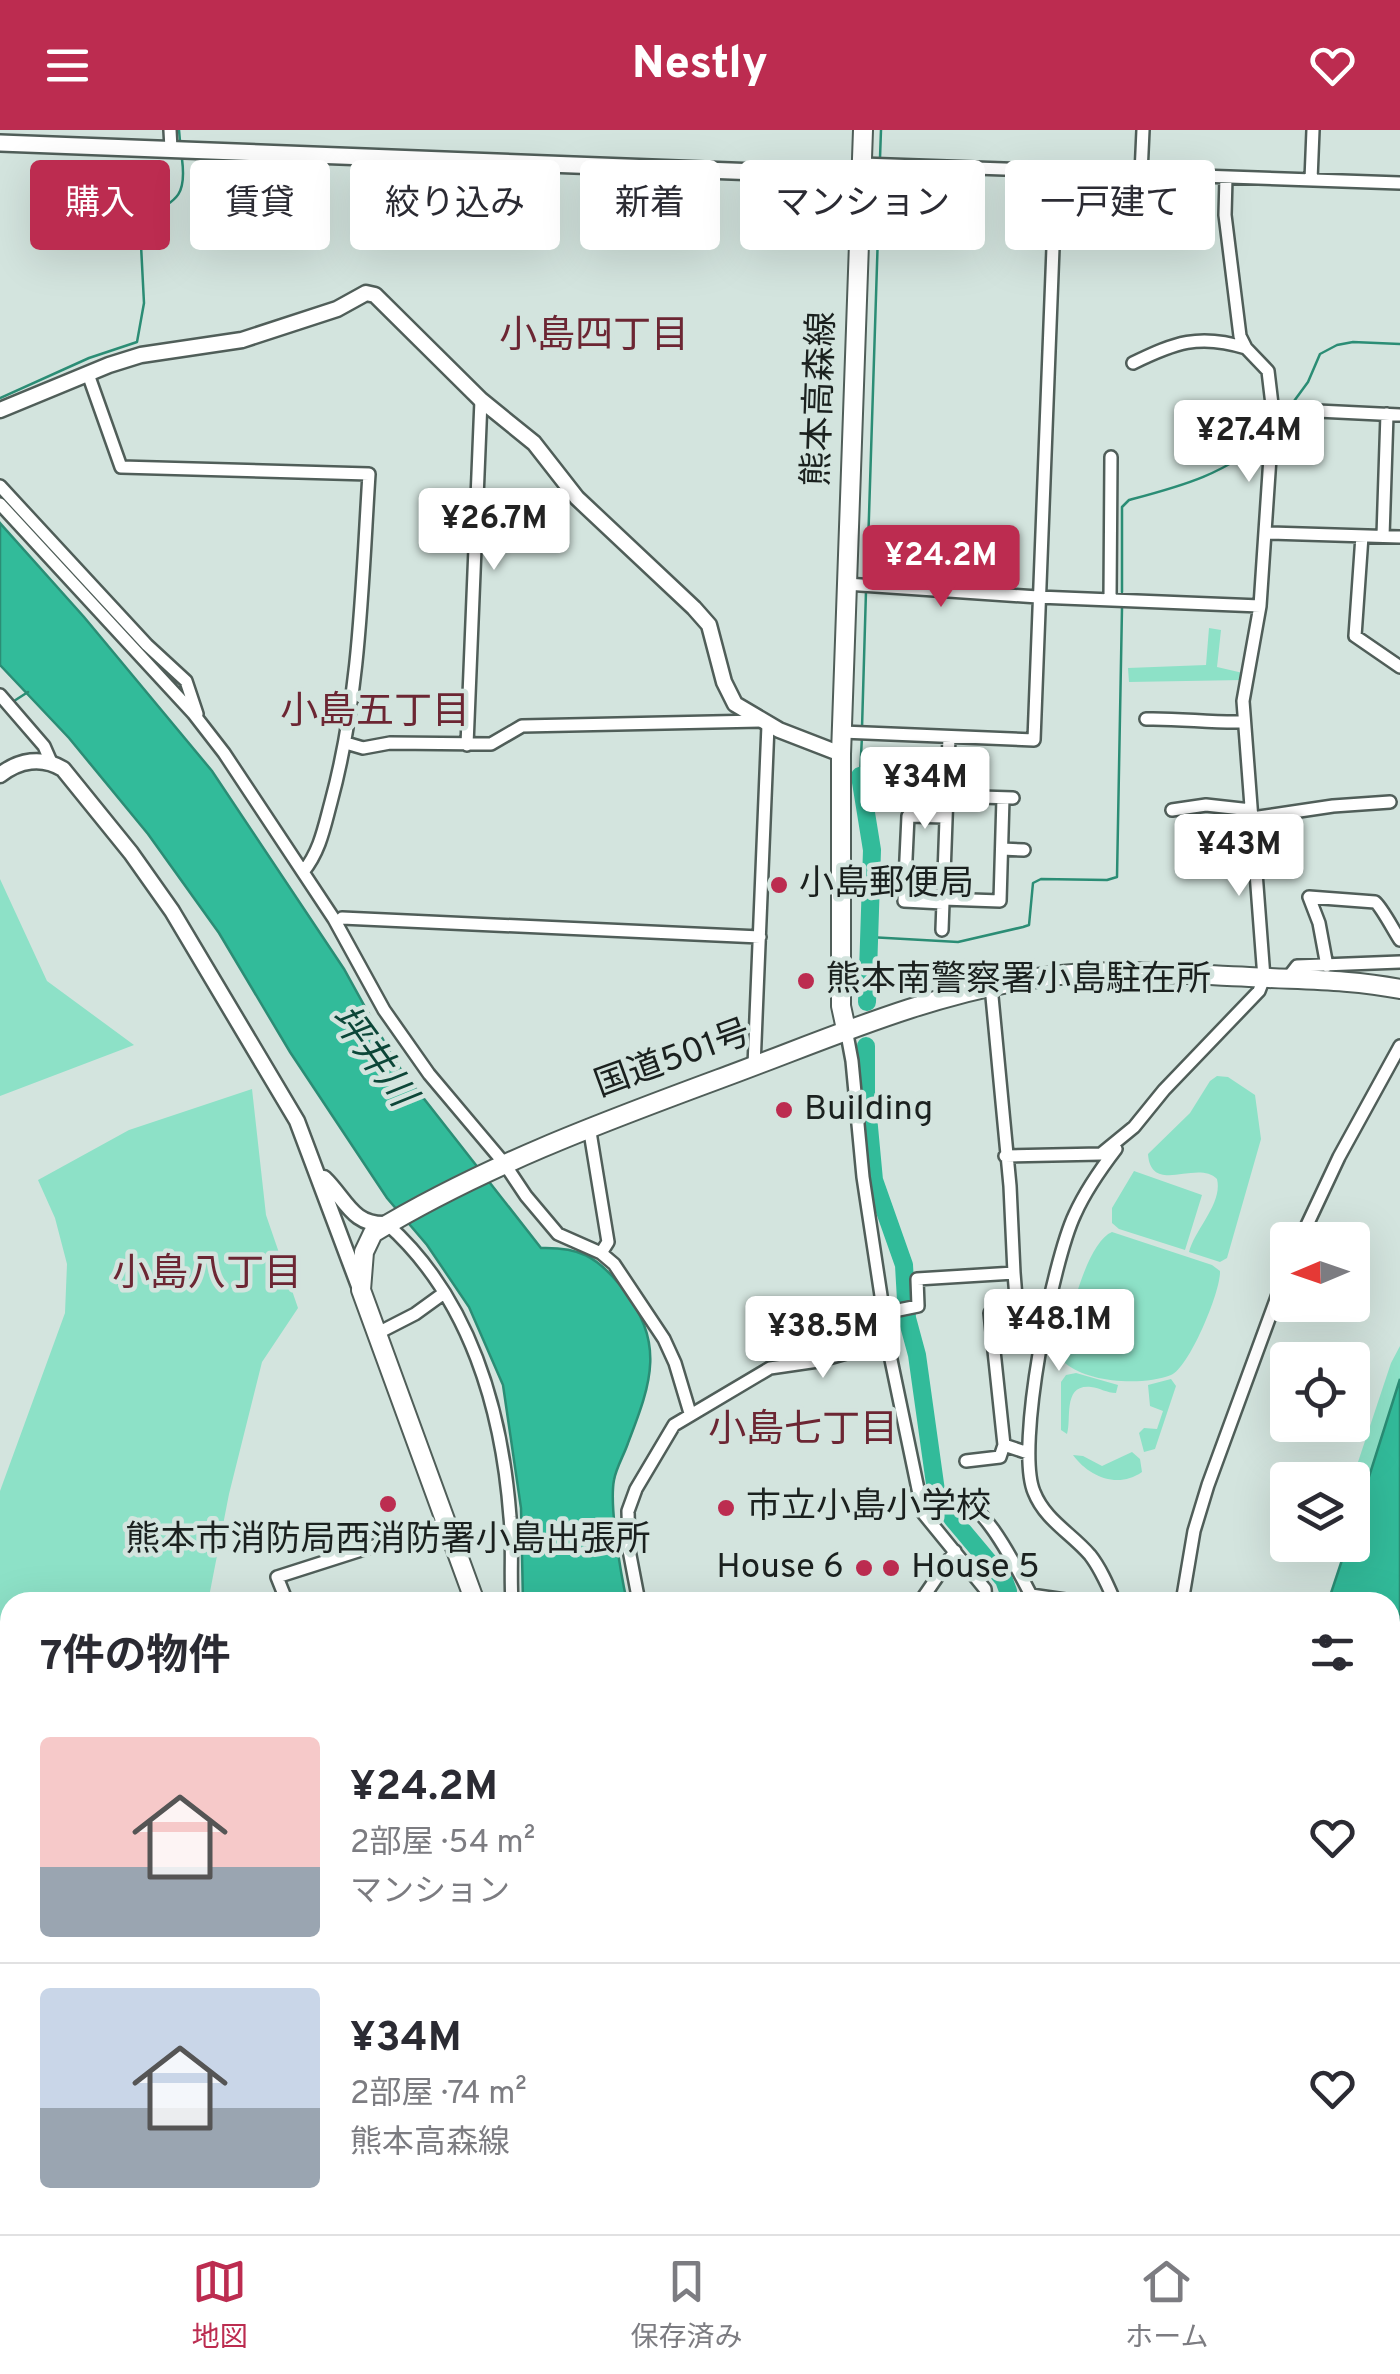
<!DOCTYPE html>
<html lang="ja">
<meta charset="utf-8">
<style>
body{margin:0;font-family:Overpass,"Noto Sans JP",sans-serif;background:#f2f2f3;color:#2b2b33;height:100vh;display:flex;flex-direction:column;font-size:38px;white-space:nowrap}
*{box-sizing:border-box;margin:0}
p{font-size:32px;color:#7c7c81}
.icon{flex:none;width:55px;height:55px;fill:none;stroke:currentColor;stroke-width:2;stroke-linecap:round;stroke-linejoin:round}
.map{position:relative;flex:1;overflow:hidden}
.details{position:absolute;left:0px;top:1462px;width:1400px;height:642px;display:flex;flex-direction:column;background:#fff;border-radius:30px 30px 0 0;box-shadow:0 10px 40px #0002}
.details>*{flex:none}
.banner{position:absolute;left:30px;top:30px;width:1340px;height:90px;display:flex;gap:20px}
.needle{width:65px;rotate:268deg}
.tools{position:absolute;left:1270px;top:1092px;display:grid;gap:20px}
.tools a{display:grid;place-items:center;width:100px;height:100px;border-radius:10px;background:#fff;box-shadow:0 10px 40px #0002;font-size:50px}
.price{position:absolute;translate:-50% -85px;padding:0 22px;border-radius:10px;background:#fff;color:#222;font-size:32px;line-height:65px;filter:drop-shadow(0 2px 5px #0008)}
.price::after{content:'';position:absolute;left:50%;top:60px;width:30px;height:22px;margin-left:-15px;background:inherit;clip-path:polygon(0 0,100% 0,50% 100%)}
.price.active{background:#bc2c50;color:#fff}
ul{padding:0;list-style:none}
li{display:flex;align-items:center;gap:30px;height:250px;padding:0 40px}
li+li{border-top:2px solid #e1e1e2}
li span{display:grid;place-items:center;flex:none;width:280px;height:200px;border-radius:10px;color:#555}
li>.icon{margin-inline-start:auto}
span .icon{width:120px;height:120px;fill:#fffc;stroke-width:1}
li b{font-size:42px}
h2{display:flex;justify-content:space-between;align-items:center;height:120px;padding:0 40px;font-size:42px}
.pill{padding:0 35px;border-radius:10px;background:#fff;box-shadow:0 10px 40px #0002;font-size:35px;line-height:90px}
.pill.active{background:#bc2c50;color:#fff}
header{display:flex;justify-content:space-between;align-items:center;height:130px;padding:0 40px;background:#bc2c50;color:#fff;font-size:45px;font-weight:800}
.dock{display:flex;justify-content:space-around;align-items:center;height:140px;border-top:2px solid #e1e1e2;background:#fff;font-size:28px;color:#7c7c81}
.dock a{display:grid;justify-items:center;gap:5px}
.dock .active{color:#bc2c50}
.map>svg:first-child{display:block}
</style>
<header><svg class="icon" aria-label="menu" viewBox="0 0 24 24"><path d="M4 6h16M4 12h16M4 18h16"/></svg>Nestly<svg class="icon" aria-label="heart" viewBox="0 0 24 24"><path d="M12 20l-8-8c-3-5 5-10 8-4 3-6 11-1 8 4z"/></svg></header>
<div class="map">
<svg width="1400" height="2104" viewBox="0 0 1400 2104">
<rect width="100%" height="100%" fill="#d3e4de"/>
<path fill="#8de1c7" d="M1209 498 1221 500 1217 537 1243 543V550L1129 552 1128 538 1206 535Z
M0 749 47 851 134 915 0 966Z
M1217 946 1228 947 1255 965 1261 1009 1227 1128 1220 1132 1189 1122C1195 1099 1223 1073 1217 1049 1197 1029 1151 1066 1148 1024L1190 983 1210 951Z
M252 959 266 1085 298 1178 262 1232 229 1364 208 1472H10V1872L0 1871V1361L65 1183 67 1134 55 1088 38 1050 129 1000Z
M1134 1041 1202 1065 1185 1120 1119 1099 1112 1093V1078Z
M1112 1102 1212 1135 1220 1141C1221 1161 1189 1238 1171 1245 1143 1256 1088 1253 1065 1233 1063 1204 1085 1113 1112 1102Z
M1400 1216V1249L1353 1397 1352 1350 1391 1233Z
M1076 1243 1118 1255 1116 1263C1107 1263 1100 1258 1091 1257 1062 1254 1072 1289 1067 1304L1061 1300V1252L1066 1245Z
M1171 1249 1176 1256 1155 1319 1144 1322 1139 1303 1144 1298 1157 1299 1163 1281 1150 1276 1148 1255Z
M1132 1322 1140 1329 1142 1342C1118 1359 1089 1347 1073 1325L1083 1326 1102 1336Z
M10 2006V2095H146L139 2104H0V2013Z"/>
<path fill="#32bb9a" stroke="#2b8d75" stroke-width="2.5" d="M0 393 84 487 212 641 344 839 396 933 541 1118C579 1117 596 1126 620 1155 666 1212 652 1251 628 1313 624 1325 616 1338 614 1350 609 1376 621 1445 627 1472H523L521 1378 503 1255 469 1177 427 1115 387 1068 290 922 219 803 148 704 69 608 0 535Z
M1400 1249V2104H1284L1283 2095H1390V1472H1328L1347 1415H1352L1353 1397Z
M750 2095H866L864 2104H747Z"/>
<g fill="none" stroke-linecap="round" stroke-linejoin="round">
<path stroke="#2b8d75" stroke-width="2.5" d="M179 0 180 11
M880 28 881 0
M0 268 89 228 137 212 144 173 140 96 143 88C176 70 187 68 182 29
M1278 293 1308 252 1320 224 1337 215 1353 212 1400 214
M867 448 880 41
M1122 462V377L1129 370C1178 357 1229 344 1266 306
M14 571 28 562
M862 598 866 461
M860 646 862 606
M869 807 958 812 1023 797 1029 795 1033 753 1041 749 1107 750 1117 747 1122 478"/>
<path stroke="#32bb9a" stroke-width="18" d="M860 646 872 720 867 872
M866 916V965L874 1050 904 1135 907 1188 917 1225 936 1361 952 1388 1004 1450 1008 1461 1006 1472"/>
<defs>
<path id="minor" d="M170 0 171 19
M862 34 1400 53
M1141 44 1143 0
M1311 50 1313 0
M1133 233C1174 213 1199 203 1246 218
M88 244 121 337 369 344C362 454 360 565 331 672 324 698 320 721 303 742
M1272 311 1297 280 1400 285
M0 356 147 515 186 551 197 584
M0 374 193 583 224 623 334 789 384 880 429 944 504 1033 526 1066 558 1104 601 1123 614 1134 664 1209 675 1233 690 1283
M1266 403 1400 407
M1362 406 1355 506 1400 537
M1383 406 1387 284
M846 454 1038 467 1260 476
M1110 470 1111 327
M0 565 44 616 51 632
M1146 589C1179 588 1210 593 1243 592
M842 602 1034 610 1056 40
M346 613 363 618 390 613 491 614 522 596 760 591
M467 615 481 270
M947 666 1013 668
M1172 680 1206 675 1251 680
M1252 688 1333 676 1390 672
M1002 719 1024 720
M943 769 1000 771 1003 668
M943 773 904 771 908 686 946 687
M342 788 760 807
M942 800 949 607
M1327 836 1319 793 1309 767 1375 772C1381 776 1394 801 1400 810
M1287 849 1297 836 1400 832
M846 899 852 931 863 1047 890 1225 923 1383 985 1459 986 1472
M754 936 768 595
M589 996 608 1112 601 1123
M1005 1026 1101 1024 1134 997 1164 960 1259 861 1264 848 1243 571 1260 476 1273 283 1268 241 1246 218 1240 206 1225 85 1226 47
M387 1094C470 1168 502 1280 510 1387 513 1415 510 1444 512 1472
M1300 1110 1339 1027 1400 916
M1014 1143 1017 1180 990 1183 1004 1315 1028 1323
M884 1183 918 1176 917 1149 1014 1143 1010 1056 991 856
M376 1204 415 1184 444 1163
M966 1331 1000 1327 1004 1315
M923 1383C931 1379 943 1370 952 1369 981 1363 1019 1443 1031 1465L1032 1472
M1031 1465 1079 1472
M287 1472 277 1447 446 1393
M639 1472 629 1420 628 1381 636 1359 674 1295 770 1238 818 1231 889 1211
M920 1472 955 1421
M1115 1472C1108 1456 1101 1439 1090 1425 1071 1403 1045 1390 1034 1362 1015 1317 1053 1130 1075 1084 1084 1064 1103 1036 1116 1019
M1182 1472 1194 1401 1208 1355 1288 1137
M0 1909 10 1911
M653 2095 699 2104
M64 2104 68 2095
M567 2104 570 2095
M878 2104 880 2095"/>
<path id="tertiary" d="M0 280 109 235 141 225 242 210 337 179 366 163 375 165 481 270 534 313 577 368 694 478 709 495 724 552 735 574 779 600 841 624
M0 645C19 630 42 626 63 639L131 723 172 781 297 991 359 1156
M324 1048C346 1069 352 1096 387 1094
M1134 2095V2104"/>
<path id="secondary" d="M0 13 861 46"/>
<path id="primary" d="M846 899 841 876V624L863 0"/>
<path id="trunk" d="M475 1472 361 1160 364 1122 373 1103C482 1037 600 993 719 949 823 911 926 864 1037 848 1107 837 1178 844 1249 847 1300 850 1350 849 1400 859
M726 2104 728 2095"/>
</defs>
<use href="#minor" stroke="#505e59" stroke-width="16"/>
<use href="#tertiary" stroke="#505e59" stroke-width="19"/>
<use href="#secondary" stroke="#505e59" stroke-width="20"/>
<use href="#primary" stroke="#505e59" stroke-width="22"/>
<use href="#trunk" stroke="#505e59" stroke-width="22"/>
<use href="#minor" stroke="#fff" stroke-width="11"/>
<use href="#tertiary" stroke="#fff" stroke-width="14"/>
<use href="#secondary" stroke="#fff" stroke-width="15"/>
<use href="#primary" stroke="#fff" stroke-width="18"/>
<use href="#trunk" stroke="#fff" stroke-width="18"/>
</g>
<g fill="#bc2c50" stroke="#d3e4de" stroke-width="4">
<circle cx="779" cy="755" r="10"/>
<circle cx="806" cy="851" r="10"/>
<circle cx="784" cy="980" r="10"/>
<circle cx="388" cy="1374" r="10"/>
<circle cx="726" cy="1378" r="10"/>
<circle cx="864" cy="1438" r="10"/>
<circle cx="891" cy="1438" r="10"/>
</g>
<g text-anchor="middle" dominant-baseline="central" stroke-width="9" stroke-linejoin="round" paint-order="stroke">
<g font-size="35" fill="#1b211f" stroke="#d3e4de">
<text transform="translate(821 269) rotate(-88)">熊本高森線</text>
<text transform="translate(673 930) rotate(-20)">国道501号</text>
</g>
<g font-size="35" fill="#1b211f" stroke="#d3e4de" text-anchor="start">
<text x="799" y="755">小島郵便局</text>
<text x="826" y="851">熊本南警察署小島駐在所</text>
<text x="804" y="980">Building</text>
<text x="746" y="1378">市立小島小学校</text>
<text x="388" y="1411" text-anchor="middle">熊本市消防局西消防署小島出張所</text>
<text x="844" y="1438" text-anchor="end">House 6</text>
<text x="911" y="1438">House 5</text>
</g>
<g font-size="38" fill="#6c2633" stroke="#d3e4de">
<text x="594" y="207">小島四丁目</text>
<text x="375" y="583">小島五丁目</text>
<text x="207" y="1145">小島八丁目</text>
<text x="803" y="1301">小島七丁目</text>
</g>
<g font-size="38" font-style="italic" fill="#0c4638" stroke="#d3e4de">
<text transform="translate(371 927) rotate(54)">坪井川</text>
</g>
</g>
</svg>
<div class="tools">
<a><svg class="needle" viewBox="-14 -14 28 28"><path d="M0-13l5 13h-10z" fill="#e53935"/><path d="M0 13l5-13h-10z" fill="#7c7c81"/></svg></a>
<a><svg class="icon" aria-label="locate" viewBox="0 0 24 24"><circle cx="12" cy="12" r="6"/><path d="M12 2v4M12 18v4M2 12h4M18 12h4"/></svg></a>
<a><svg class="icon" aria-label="layers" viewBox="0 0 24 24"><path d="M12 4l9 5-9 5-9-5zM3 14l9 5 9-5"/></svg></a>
</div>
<b class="price" style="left:1249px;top:355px">¥27.4M</b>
<b class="price" style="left:494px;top:443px">¥26.7M</b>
<b class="price active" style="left:941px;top:480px">¥24.2M</b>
<b class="price" style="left:925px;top:702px">¥34M</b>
<b class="price" style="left:1239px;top:769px">¥43M</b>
<b class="price" style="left:1059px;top:1244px">¥48.1M</b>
<b class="price" style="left:823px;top:1251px">¥38.5M</b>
<div class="banner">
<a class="pill active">購入</a>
<a class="pill">賃貸</a>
<a class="pill">絞り込み</a>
<a class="pill">新着</a>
<a class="pill">マンション</a>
<a class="pill">一戸建て</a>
</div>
<section class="details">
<h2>7件の物件<svg class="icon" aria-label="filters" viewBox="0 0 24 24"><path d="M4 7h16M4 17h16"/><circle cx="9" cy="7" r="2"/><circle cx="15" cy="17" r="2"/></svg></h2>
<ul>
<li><span style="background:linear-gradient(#f6c9c9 65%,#9aa5b1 0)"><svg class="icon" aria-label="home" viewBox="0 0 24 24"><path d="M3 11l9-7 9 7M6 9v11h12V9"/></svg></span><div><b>¥24.2M</b><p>2部屋 · 54 m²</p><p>マンション</p></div><svg class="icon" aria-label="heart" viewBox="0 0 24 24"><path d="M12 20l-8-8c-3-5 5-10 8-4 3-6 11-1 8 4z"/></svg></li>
<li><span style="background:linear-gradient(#c9d6e8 60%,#9aa5b1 0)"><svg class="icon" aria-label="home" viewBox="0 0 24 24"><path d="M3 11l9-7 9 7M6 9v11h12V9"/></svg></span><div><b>¥34M</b><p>2部屋 · 74 m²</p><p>熊本高森線</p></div><svg class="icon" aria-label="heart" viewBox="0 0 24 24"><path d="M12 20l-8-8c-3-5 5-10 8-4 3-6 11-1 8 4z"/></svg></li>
</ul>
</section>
</div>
<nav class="dock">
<a class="active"><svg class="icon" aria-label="map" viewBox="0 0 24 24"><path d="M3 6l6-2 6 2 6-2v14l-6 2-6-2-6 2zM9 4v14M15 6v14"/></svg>地図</a>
<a><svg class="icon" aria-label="saved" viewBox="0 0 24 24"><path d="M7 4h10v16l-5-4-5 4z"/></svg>保存済み</a>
<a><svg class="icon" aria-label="home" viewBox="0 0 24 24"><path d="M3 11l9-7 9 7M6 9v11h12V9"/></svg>ホーム</a>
</nav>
